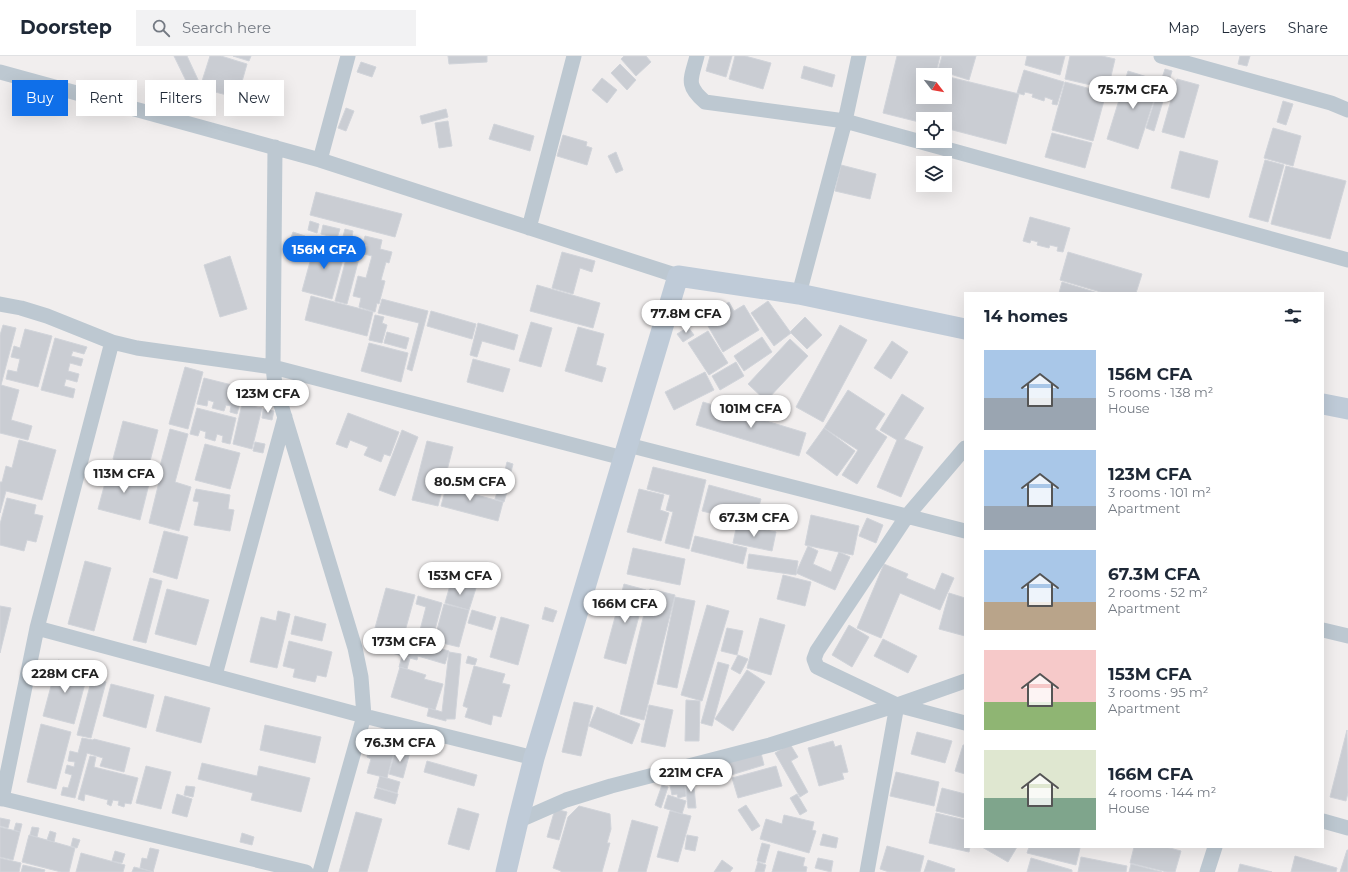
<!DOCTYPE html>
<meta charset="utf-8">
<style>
body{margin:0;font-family:Montserrat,sans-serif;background:#f2f2f3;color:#1f2937;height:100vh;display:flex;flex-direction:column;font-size:15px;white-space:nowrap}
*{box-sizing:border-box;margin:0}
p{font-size:13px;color:#747a83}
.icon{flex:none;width:22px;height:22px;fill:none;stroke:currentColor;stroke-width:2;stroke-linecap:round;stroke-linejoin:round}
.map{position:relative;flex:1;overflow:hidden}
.drawer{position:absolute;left:964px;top:236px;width:360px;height:556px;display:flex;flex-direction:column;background:#fff;border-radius:0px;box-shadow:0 4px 16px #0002}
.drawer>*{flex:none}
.top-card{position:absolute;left:12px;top:24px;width:380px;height:36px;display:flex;gap:8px}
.needle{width:26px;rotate:121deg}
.fabs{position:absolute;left:916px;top:12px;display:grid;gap:8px}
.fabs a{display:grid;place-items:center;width:36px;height:36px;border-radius:0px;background:#fff;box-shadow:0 4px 16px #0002;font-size:20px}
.price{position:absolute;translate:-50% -34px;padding:0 9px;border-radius:14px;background:#fff;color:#222;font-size:13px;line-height:26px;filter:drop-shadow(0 1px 2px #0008)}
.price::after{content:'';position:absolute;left:50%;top:24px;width:12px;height:9px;margin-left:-6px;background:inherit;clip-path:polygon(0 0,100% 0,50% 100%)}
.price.active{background:#0f6fe9;color:#fff}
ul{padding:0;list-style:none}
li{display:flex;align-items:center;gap:12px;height:100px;padding:0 20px}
li span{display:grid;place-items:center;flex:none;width:112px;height:80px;border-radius:0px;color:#555}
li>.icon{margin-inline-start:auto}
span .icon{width:48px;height:48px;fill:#fffc;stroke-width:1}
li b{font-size:17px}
h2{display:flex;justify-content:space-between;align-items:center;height:48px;padding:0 20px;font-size:17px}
.pill{padding:0 14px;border-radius:0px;background:#fff;box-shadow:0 4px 16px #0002;font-size:14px;line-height:36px}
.pill.active{background:#0f6fe9;color:#fff}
header{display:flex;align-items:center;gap:24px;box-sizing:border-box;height:56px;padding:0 20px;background:#fff;border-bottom:1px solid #e0e1e3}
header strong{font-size:19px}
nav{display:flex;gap:22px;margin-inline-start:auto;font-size:14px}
.search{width:280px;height:36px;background:#f2f2f3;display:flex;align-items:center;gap:10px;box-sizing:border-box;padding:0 14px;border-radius:0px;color:#747a83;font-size:15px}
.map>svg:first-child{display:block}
</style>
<header>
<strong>Doorstep</strong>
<div class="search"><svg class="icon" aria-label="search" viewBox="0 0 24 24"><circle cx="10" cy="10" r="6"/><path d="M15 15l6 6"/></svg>Search here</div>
<nav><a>Map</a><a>Layers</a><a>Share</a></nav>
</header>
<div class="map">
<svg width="1348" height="816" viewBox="0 0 1348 816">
<rect width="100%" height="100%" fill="#f1eeee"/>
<path fill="#cacdd3" stroke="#d1d4da" d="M174 0H187L200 28 190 33Z
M210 0H221L247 8 239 36 228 33 227 39 211 35 213 29 202 25Z
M233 0H251L249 5Z
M448 0H487V6L449 8Z
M624 0H646L651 6 636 20 621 3Z
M710 0H732L726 21 706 15Z
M735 0H745L771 7 763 33 729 23Z
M897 0H940L936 17 943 19H923V41H945V20L1019 38 1006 88 945 72V63H923V67L883 57Z
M942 0H976L969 24 938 14Z
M1027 0H1065L1060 19 1025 9Z
M1070 0H1102L1115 3 1108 33 1065 23Z
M1240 0H1250L1247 10 1238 8Z
M361 6 376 11 372 21 357 16Z
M620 8 636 24 627 34 611 17Z
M804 10 835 19 832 31 801 22Z
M1165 13 1172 15 1154 75 1146 72Z
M1024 14 1064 26 1057 49 1052 48 1053 44 1045 41 1044 45 1032 41 1033 38 1025 36 1024 39 1017 37Z
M1128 15 1160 25 1138 93 1107 83Z
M602 22 617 34 607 47 592 34Z
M1177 23 1199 29 1184 82 1162 76Z
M1065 26 1106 37 1093 85 1052 74Z
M1283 45 1293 48 1286 69 1277 66Z
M346 52 354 55 346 75 338 72Z
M446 53 448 61 422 68 420 60Z
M448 65 452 90 439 92 435 67Z
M494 68 534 80 530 95 489 83Z
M1273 72 1301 80 1293 110 1264 102Z
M1052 77 1092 87 1085 112 1045 101Z
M563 79 587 86 586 90 592 92 587 109 557 100Z
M1180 95 1218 105 1209 142 1171 132Z
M616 96 623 114 616 117 608 100Z
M1265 104 1284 109 1268 166 1249 161Z
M841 109 876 118 870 143 835 135Z
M1286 110 1346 125 1330 183 1271 168Z
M316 136 402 158 395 181 310 159Z
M1030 161 1070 172 1063 196 1057 195 1058 191 1050 189 1049 192 1037 189 1038 186 1031 184 1030 187 1023 185Z
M310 165 319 168 317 177 308 174Z
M323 169 340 173 337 182 321 178Z
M345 173 353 175 351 186 342 184Z
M293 176 305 180 303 188 290 184Z
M365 180 382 184 380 193 392 196 389 207 386 206 381 224 385 225 379 248 377 247 375 256 359 251 361 242 353 240 358 220 366 222 372 200 364 198 367 189 363 188Z
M316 184 346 192 332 243 302 235Z
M350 188 362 191 347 248 335 245Z
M562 196 595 205 592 216 580 212 573 238 552 232Z
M1068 196 1142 218 1136 237H1104L1060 224Z
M230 200 247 253 220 261 204 209Z
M1062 226 1098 237H1059Z
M537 229 600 247 593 272 530 255Z
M311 240 373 256 367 280 305 264Z
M382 243 428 255 412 315 407 313 419 267 378 257Z
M768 245 791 277 774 290 751 257Z
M729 246 734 255 744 249 759 274 723 296 708 270 721 262 716 254Z
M431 255 476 268 472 283 427 270Z
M375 259 384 261 382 267 387 269 382 287 369 284Z
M805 261 822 279 807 293 790 276Z
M531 266 552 272 541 311 519 305Z
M478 267 518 279 514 294 482 285 477 301 470 299Z
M3 269 16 272 1 329 19 334 11 364 32 370 28 384 0 377V279Z
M840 269 867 284 823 366 796 351Z
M578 271 604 278 596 309 606 312 602 326 565 315Z
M688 271 694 279 683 286 677 278Z
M25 273 52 280 38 331 6 323 8 314 17 316 20 303 11 301 14 290 20 292Z
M708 275 728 307 709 319 688 287Z
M387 276 409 282 406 293 384 287Z
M762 281 772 296 744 315 734 300Z
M55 282 87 291 84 298 73 295 71 300 83 303 81 310 70 307 68 315 79 318 77 326 66 323 64 330 75 333 73 342 41 334Z
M790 283 808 300 766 345 748 328Z
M892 285 908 296 891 323 874 312Z
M369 287 408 297 401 326 361 315Z
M473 303 510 313 503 336 467 326Z
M736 306 744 320 720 334 712 320Z
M185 311 203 316 188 373 169 368Z
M705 316 714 334 674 354 665 336Z
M204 322 244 332 237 358 230 356 231 350 226 349 224 355 212 352 214 346 208 344 207 350 197 348Z
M256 331 265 333 261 349 253 348Z
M848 334 885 358 875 373 887 381 857 428 842 419 858 394 824 372Z
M902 338 924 352 904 383 923 391 901 441 877 431 897 384 880 374Z
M703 346 806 377 799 400 696 369Z
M242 348 262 352 252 393 233 388Z
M197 352 236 362 230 388 222 386 223 380 217 378 215 385 205 382 206 376 200 374 198 380 190 378Z
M263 353 274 355 272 364 262 362Z
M348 357 399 376 390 400 384 398 381 406 364 399 368 391 350 384 347 392 336 388Z
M123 365 158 374 148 413 113 403Z
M824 372 855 395 837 420 806 397Z
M170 373 188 378 175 426 191 431 179 475 149 467 159 426 156 425Z
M402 374 418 381 395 440 379 434Z
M19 384 56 394 42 444 6 435 0 457V426H2L6 410 12 412Z
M427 385 453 391 438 450 412 444Z
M255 386 265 388 263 397 253 395Z
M205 388 240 397 230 433 195 424Z
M507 406 513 408 509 424 503 422Z
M653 411 706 424 689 493 665 487 673 456 666 454 670 439 647 433Z
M109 412 150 424 140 464 98 453Z
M449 421 460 424 457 434 503 446 498 465 441 450Z
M501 423 510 425 504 446 495 443Z
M709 429 761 443 754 468 702 455Z
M196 433 230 439 228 453 234 454 230 475 194 469 199 446 193 445Z
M639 433 664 439 660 454 669 457 661 485 627 476Z
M7 442 36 449 34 458 43 460 36 486 27 484 24 495 0 489V468Z
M811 459 859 470 853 499 805 489Z
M867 462 883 469 876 487 859 480Z
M737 468 776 476 772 495 733 487Z
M164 475 188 481 177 523 153 516Z
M695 480 747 492 743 508 691 495Z
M808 490 818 495 813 508 831 516 839 496 850 501 835 534 796 517Z
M633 492 685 503 680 529 627 518Z
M749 498 798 505 796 519 747 512Z
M85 505 111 512 94 575 68 568Z
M884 508 908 518 906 522 935 534 942 517 954 522 940 554 900 537 881 582 857 572Z
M783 519 811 526 805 550 777 543Z
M150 522 162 525 146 587 133 584Z
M451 526 476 532 469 554 445 547Z
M624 528 646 534 626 608 604 602Z
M386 532 415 539 404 579 375 572Z
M167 533 209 544 196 589 155 578Z
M650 533 675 539 644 664 620 658Z
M949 537 965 542V580L939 573Z
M418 540 442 547 431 589 406 583 408 576 419 578 426 551 416 548Z
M675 541 695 545 677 632 657 628Z
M444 548 469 554 459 591 434 585Z
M707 549 729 555 702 645 681 639Z
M0 550 11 552 0 597Z
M545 551 557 555 553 566 542 563Z
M472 554 496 561 492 574 468 567Z
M278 555 290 558 277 612 250 606 261 561 276 565Z
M295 560 326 568 322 585 291 578Z
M501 561 529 569 518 609 490 601Z
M760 562 785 569 771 619 747 612Z
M849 569 869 581 852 611 832 599Z
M727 572 743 575 737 599 721 595Z
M375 575 449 595 445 608 418 600 417 604 370 591Z
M883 583 917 600 908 617 874 600Z
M289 585 332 596 326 621 317 619 315 626 293 621 295 613 283 610Z
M449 596 461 598 455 663H446V665L427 660 429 652 442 656Z
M738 599 748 603 740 618 731 613Z
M402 600 410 602 407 613 399 611Z
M468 600 477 603 475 609 466 607Z
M58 604 70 607 68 615 87 620 74 668 43 660Z
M718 606 729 609 712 670 701 667Z
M474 610 505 618 502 627 510 629 501 661 493 659 491 669 465 661 468 652 463 650Z
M400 611 426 619 424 623 443 628 435 654 391 641Z
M747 614 765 626 733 675 715 663Z
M92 622 106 626 91 682 77 679Z
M111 628 154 639 146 672 103 660Z
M165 640 210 652 201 687 156 675Z
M686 644 700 645 699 685H685Z
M574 646 593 650 581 700 562 696Z
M649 649 673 654 665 691 641 686Z
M597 651 640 668 632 688 589 670Z
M41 668 71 676 56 733 27 726Z
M265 669 321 681 315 707 260 694Z
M1347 674 1348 737 1346 745 1330 741Z
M917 676 952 685 945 707 911 698Z
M82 682 93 684 94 683 130 692 124 716 100 710 103 702 87 697 75 742 61 739 63 731 68 732 72 719 65 717 67 709 74 711 75 706 68 705 70 695 78 697Z
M833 685 835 691 841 689 848 716 842 717 844 723 819 730 808 692Z
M375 687 395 692 387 722 367 717 371 703 367 701 368 696 372 697Z
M790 688 798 701 791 705 808 736 800 741 775 697Z
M963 689H965V718L955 715Z
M396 692 410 696 403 722 389 718Z
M761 697 764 709 731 719 727 706Z
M90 700 96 701 94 711 138 722 131 748 125 747 124 751 118 749 119 745 113 744 111 750 107 748 108 744 85 738 84 745 78 743Z
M427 705 477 719 474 730 424 716Z
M202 707 257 720 259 710 310 722 301 756 251 744 253 737 198 723Z
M146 710 171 716 161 753 136 747Z
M776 710 782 730 738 742 732 722Z
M896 716 939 726 934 750 890 740Z
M380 720 400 726 397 737 377 731Z
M693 721 696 752H688L685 722Z
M684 726 686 740 678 742 677 738 672 739 670 729Z
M662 729 668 731 661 752 655 749Z
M186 730 195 731 193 741 184 739Z
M377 732 398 738 395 748 374 742Z
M942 732 965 738V762L936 755Z
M177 738 192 743 187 761 172 757Z
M797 738 807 755 800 759 790 742Z
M668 739 686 745 682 758 664 752Z
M746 749 760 770 752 775 738 754Z
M579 750 610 758 611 773 607 787H610L602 816H561V815L553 812 568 761Z
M458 752 479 758 469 794 448 788Z
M555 753 567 756 559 784 547 781Z
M670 755 691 760 678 806 657 801Z
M356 756 382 763 367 816H339Z
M936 757 965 764V791H970L969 796 929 787Z
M784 759 814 766 812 774 816 775 809 797 760 783 766 763 782 768Z
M0 762 10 764 8 772 0 770Z
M632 764 658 771 646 816H618Z
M16 767 22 768 20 776 14 774Z
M0 771 20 776 13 804 0 801Z
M32 771 39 772 37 781 30 779Z
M50 775 56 777 54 786 47 784Z
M242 777 254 781 252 789 240 786Z
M823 778 838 782 836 792 820 789Z
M29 779 75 792 69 816H61L22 806Z
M687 779 698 781 695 795 685 793Z
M73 782 80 784 77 792 71 790Z
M762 787 770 789 765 807 757 805Z
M887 790 924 800 920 816H889L880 813Z
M982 791H1017L1008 806Z
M1029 791H1077L1080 792 1076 809 1027 797Z
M1134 791H1166L1181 795 1175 816H1167L1130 807Z
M150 792 159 794 153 816 140 812 142 802 147 803Z
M1347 794H1348V816H1340Z
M115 795 125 798 122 807 112 805Z
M778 795 805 802 803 810 807 811 806 816H772Z
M81 797 125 809 123 816H76Z
M1295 800 1337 812 1336 816H1291Z
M1081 801 1127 810 1126 816H1078Z
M0 802 21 807 19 816H0Z
M818 802 833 805 831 816 815 812Z
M1031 802 1072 814V816H1027Z
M722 804 733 812 730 816H714Z
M928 804 955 813 954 816H924Z
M758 806 766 809 764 816H755Z
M1131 808 1162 816H1129Z
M1240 808 1272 816H1238Z
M23 809 45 814 44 816H21Z
M134 811 154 816H132Z"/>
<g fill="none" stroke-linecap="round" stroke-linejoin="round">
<path stroke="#bdc8d1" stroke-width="15" d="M697 0C691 23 685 29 705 46L845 65 1348 204
M1161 0 1331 47 1348 54
M0 16 320 104 678 220
M275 91 273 311 275 329 355 592 361 621 364 660 320 816
M320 104 348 0
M529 172 574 0
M799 238 845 65 859 0
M0 248 21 252 47 260 112 286 137 292 273 311 623 402
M628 389 965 475
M965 392 907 460 817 595 814 603 817 611 897 649 965 667
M37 572 364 660 534 702
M1323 574 1348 580
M215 619 285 361
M0 742 306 816
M2 743 37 572 112 286
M518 765 566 744 611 730 770 689 897 649 965 625
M1323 765 1348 772
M867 816 897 649
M1207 816 1215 791"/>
<path stroke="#bfcbd8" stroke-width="21" d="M1323 348 1348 353
M506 816 518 765 534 702 678 220 799 238 965 273"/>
</g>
</svg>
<div class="fabs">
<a><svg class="needle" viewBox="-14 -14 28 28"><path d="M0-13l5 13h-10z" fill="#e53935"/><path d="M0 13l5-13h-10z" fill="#747a83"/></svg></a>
<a><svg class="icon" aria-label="locate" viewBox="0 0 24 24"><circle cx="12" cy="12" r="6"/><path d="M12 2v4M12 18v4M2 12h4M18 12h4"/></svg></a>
<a><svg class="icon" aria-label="layers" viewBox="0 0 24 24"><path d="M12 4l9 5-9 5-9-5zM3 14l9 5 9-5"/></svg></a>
</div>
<b class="price" style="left:1133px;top:54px">75.7M CFA</b>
<b class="price active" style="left:324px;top:214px">156M CFA</b>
<b class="price" style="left:686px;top:278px">77.8M CFA</b>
<b class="price" style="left:268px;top:358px">123M CFA</b>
<b class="price" style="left:751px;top:373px">101M CFA</b>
<b class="price" style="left:124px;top:438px">113M CFA</b>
<b class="price" style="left:470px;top:446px">80.5M CFA</b>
<b class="price" style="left:754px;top:482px">67.3M CFA</b>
<b class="price" style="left:460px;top:540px">153M CFA</b>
<b class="price" style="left:625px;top:568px">166M CFA</b>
<b class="price" style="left:404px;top:606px">173M CFA</b>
<b class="price" style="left:65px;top:638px">228M CFA</b>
<b class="price" style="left:400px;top:707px">76.3M CFA</b>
<b class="price" style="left:691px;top:737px">221M CFA</b>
<div class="top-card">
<a class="pill active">Buy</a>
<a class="pill">Rent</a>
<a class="pill">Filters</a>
<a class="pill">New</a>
</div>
<section class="drawer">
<h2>14 homes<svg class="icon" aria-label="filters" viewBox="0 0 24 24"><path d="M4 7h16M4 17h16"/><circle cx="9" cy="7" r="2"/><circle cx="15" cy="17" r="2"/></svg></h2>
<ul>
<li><span style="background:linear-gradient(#a9c7e8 60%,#9aa5b1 0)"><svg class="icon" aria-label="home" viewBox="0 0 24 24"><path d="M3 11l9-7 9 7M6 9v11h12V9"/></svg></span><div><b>156M CFA</b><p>5 rooms · 138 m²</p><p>House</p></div></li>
<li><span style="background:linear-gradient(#a9c7e8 70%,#9aa5b1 0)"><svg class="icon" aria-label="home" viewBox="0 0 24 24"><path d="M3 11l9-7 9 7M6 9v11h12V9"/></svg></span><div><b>123M CFA</b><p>3 rooms · 101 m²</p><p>Apartment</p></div></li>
<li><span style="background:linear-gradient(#a9c7e8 65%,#b9a48a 0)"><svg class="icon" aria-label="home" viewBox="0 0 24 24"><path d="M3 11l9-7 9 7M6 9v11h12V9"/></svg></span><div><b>67.3M CFA</b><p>2 rooms · 52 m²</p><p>Apartment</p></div></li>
<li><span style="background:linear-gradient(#f6c9c9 65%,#8fb573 0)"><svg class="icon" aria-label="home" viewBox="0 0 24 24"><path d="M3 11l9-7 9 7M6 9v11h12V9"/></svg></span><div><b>153M CFA</b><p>3 rooms · 95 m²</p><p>Apartment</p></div></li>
<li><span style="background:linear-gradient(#dfe7d0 60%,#7fa58c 0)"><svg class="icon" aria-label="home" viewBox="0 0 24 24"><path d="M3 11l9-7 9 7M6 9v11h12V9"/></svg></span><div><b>166M CFA</b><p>4 rooms · 144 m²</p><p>House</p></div></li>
</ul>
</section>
</div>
